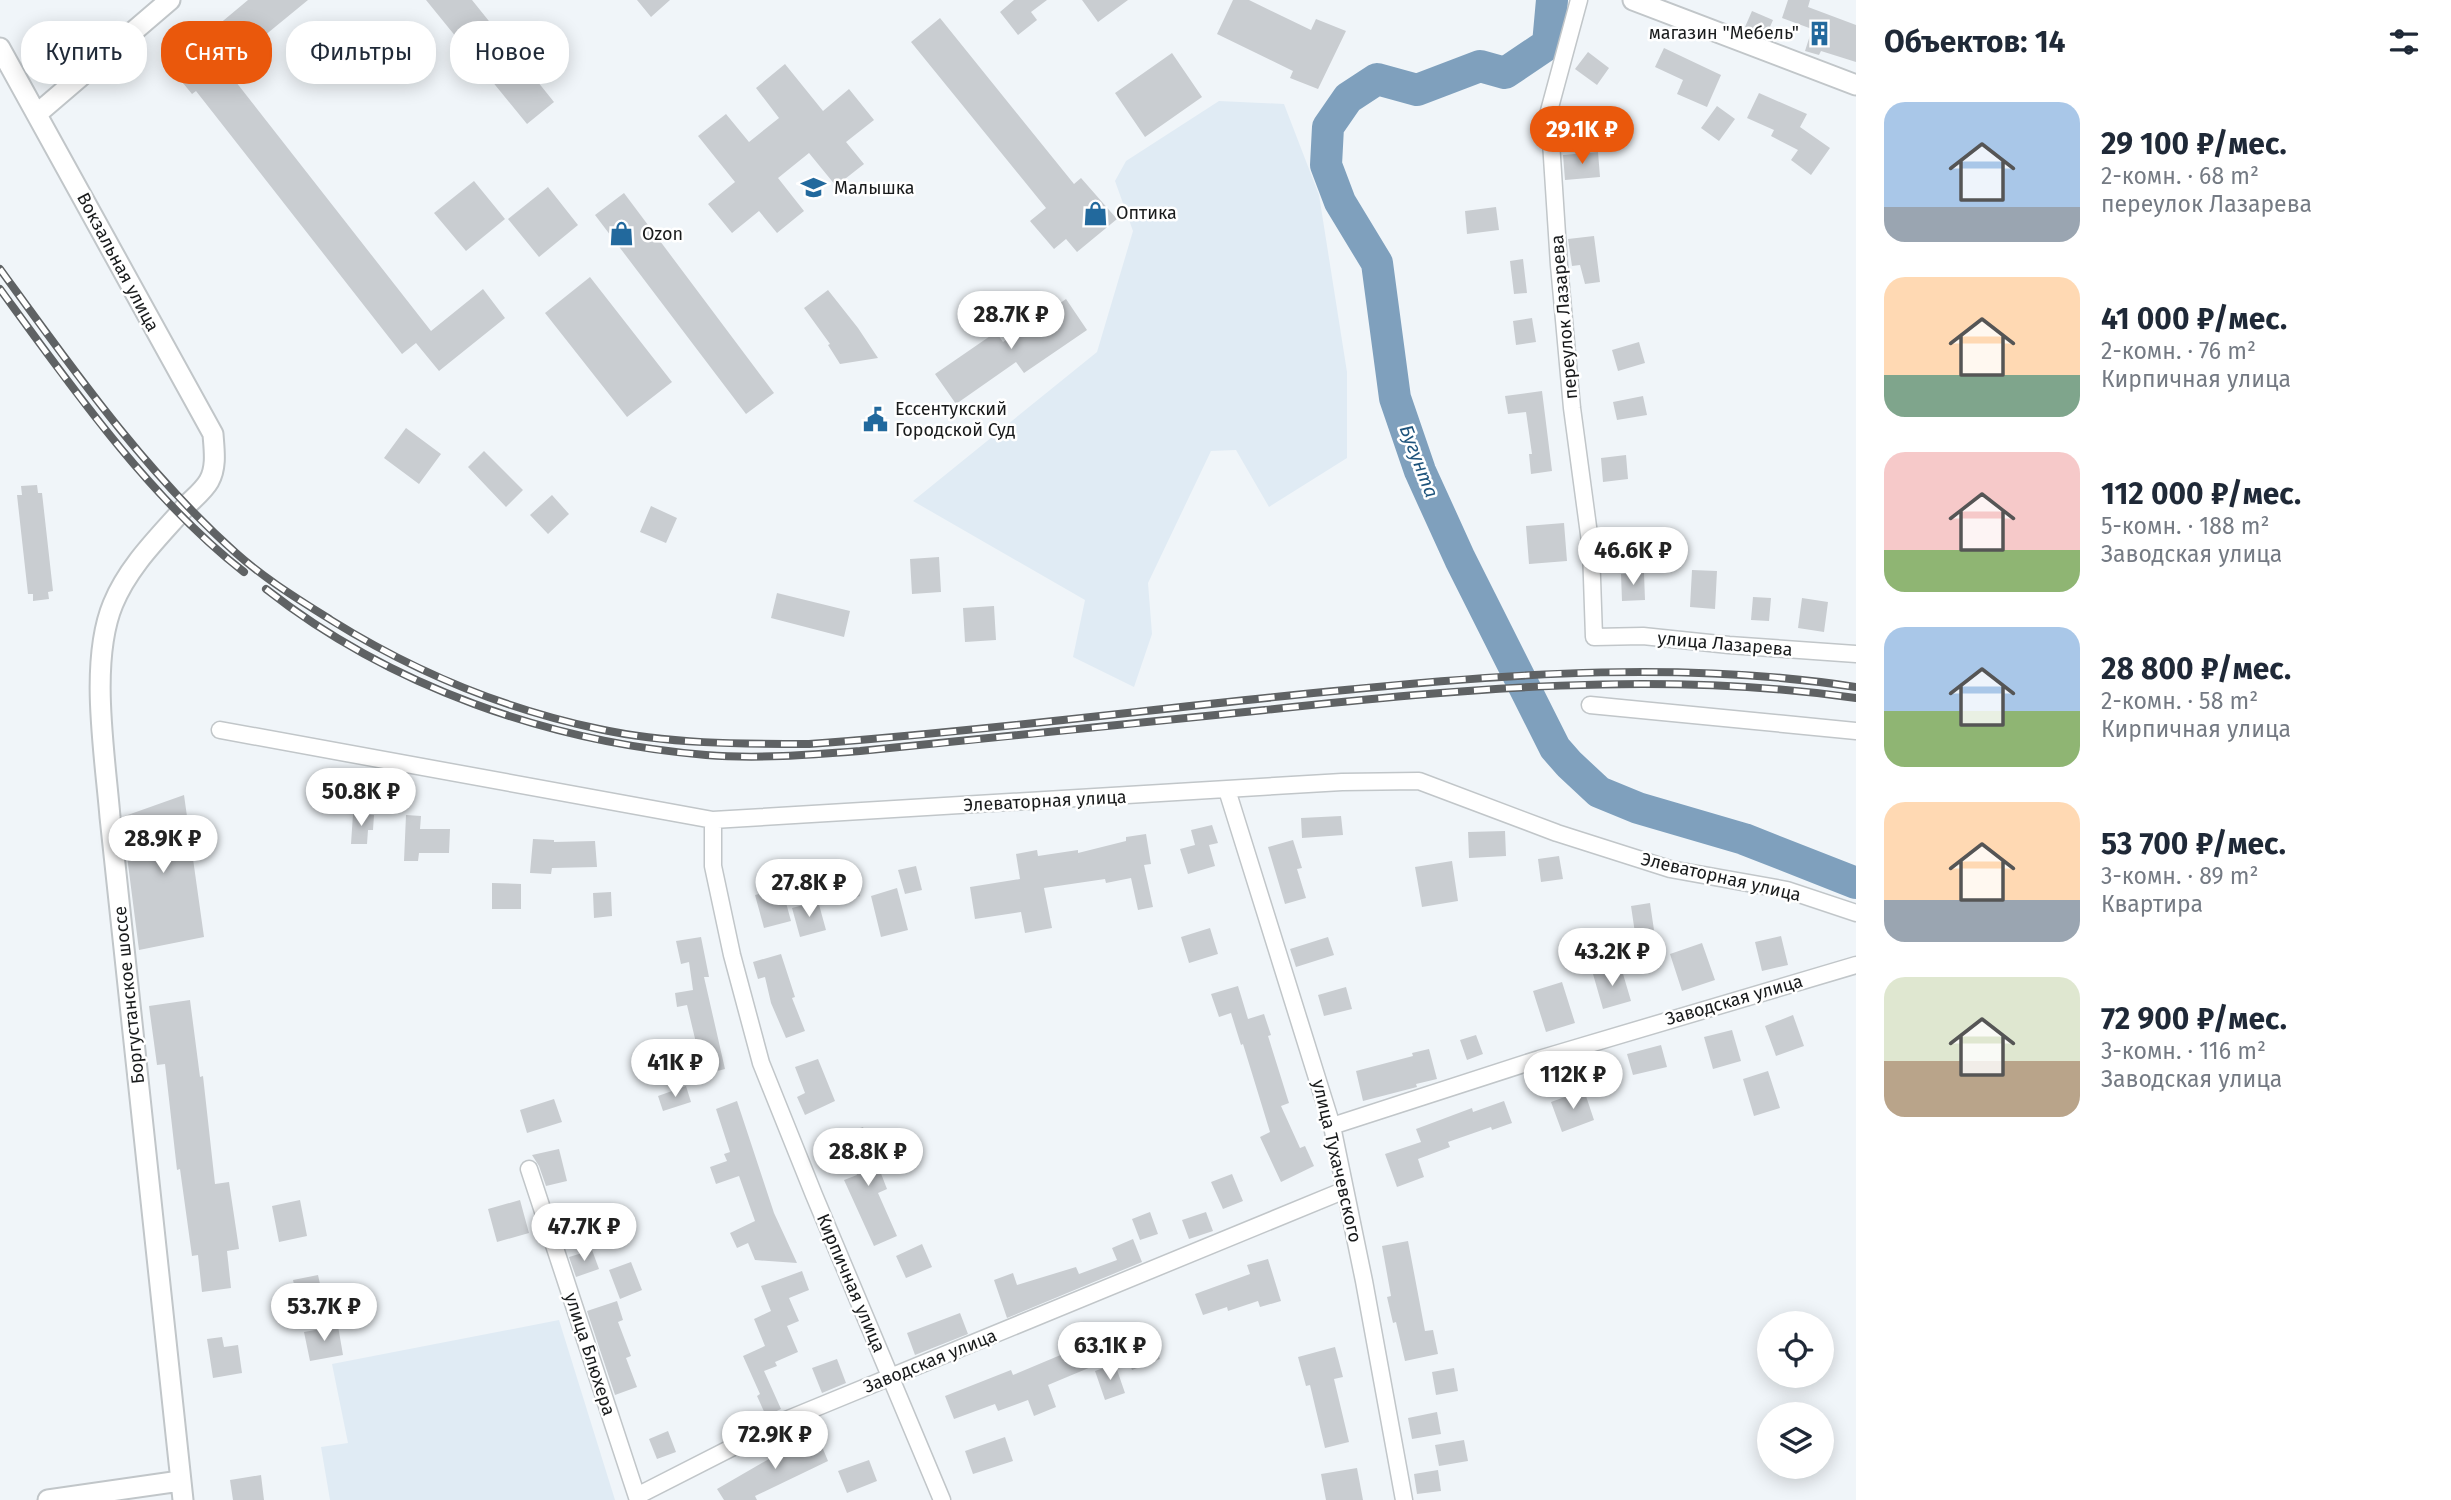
<!DOCTYPE html>
<html lang="ru">
<meta charset="utf-8">
<style>
body{margin:0;font-family:"Fira Sans",sans-serif;background:#f6f6f7;color:#1f2937;height:100vh;display:flex;flex-direction:column;font-size:26px;white-space:nowrap}
*{box-sizing:border-box;margin:0}
p{font-size:23px;color:#747a83}
.icon{flex:none;width:38px;height:38px;fill:none;stroke:currentColor;stroke-width:2;stroke-linecap:round;stroke-linejoin:round}
.map{position:relative;flex:1;overflow:hidden}
.drawer{display:flex;flex-direction:column;background:#fff;width:595px}
.drawer>*{flex:none}
.guide{position:absolute;left:21px;top:21px;width:665px;height:63px;display:flex;gap:14px}
.buttons{position:absolute;left:1757px;top:1311px;display:grid;gap:14px}
.buttons a{display:grid;place-items:center;width:77px;height:77px;border-radius:50%;background:#fff;box-shadow:0 4px 18px #0003;font-size:35px}
.price{position:absolute;translate:-50% -60px;padding:0 16px;border-radius:24px;background:#fff;color:#222;font-size:23px;line-height:46px;filter:drop-shadow(0 2px 4px #0008)}
.price::after{content:'';position:absolute;left:50%;top:42px;width:21px;height:16px;margin-left:-10px;background:inherit;clip-path:polygon(0 0,100% 0,50% 100%)}
.price.current{background:#ea580c;color:#fff}
ul{padding:0;list-style:none}
li{display:flex;align-items:center;gap:21px;height:175px;padding:0 28px}
li span{display:grid;place-items:center;flex:none;width:196px;height:140px;border-radius:21px;color:#555}
li>.icon{margin-inline-start:auto}
span .icon{width:84px;height:84px;fill:#fffc;stroke-width:1}
li b{font-size:30px}
h2{display:flex;justify-content:space-between;align-items:center;height:84px;padding:0 28px;font-size:30px}
.tag{padding:0 24px;border-radius:28px;background:#fff;box-shadow:0 4px 18px #0003;font-size:24px;line-height:63px}
.tag.current{background:#ea580c;color:#fff}
main{display:flex;flex:1;min-height:0}
.map>svg:first-child{display:block}
</style>
<main>
<div class="map">
<svg width="1856" height="1500" viewBox="0 0 1856 1500">
<rect width="100%" height="100%" fill="#f0f5f9"/>
<path fill="#e0ebf4" d="M1219 101 1284 104 1319 195 1347 372V458L1269 507 1236 450 1211 451 1148 583 1152 634 1134 687 1073 657 1085 600 913 501 1097 352 1133 231 1115 181 1126 161Z
M559 1320 615 1500H330L321 1447 348 1443 332 1364Z"/>
<g fill="none" stroke-linecap="round" stroke-linejoin="round">
<path stroke="#7fa0bd" stroke-width="32" d="M1552 0 1548 44 1505 73 1480 66 1417 90 1377 79 1348 98 1328 127 1326 165 1340 202 1377 263 1395 398 1420 471 1460 559 1555 748 1569 764 1599 792 1638 808 1744 839 1856 883"/>
</g>
<path fill="#c9cdd1" d="M248 0H308L225 68 431 331 483 289 505 318 439 371 416 343 402 354 196 91 192 94 169 66Z
M426 0H472L554 102 527 124Z
M637 0H670L651 17Z
M1014 0H1047L1031 12 1037 20 1018 35 1000 12Z
M1082 0H1128L1098 22Z
M1233 0H1249L1311 30 1316 19 1346 31 1318 89 1290 78 1293 71 1217 34Z
M1788 0H1810L1808 7 1856 25V62L1821 51 1819 55 1805 51 1812 29 1782 18Z
M1752 11 1773 20 1766 36 1745 27Z
M940 18 1074 184 1081 178 1117 219 1077 252 1066 239 1054 249 1030 221 1046 208 911 42Z
M1664 48 1721 75 1707 107 1677 94 1683 80 1655 67Z
M1588 52 1609 68 1597 85 1575 69Z
M1172 53 1202 97 1145 137 1115 93Z
M785 64 823 111 849 89 874 120 846 142 864 164 836 186 809 153 778 178 804 211 777 233 759 211 732 233 708 204 735 182 698 136 726 114 749 142 779 118 756 88Z
M1759 93 1807 114 1800 127 1830 148 1811 175 1791 160 1798 150 1771 136 1774 130 1747 118Z
M1717 106 1735 119 1719 141 1701 128Z
M1598 152 1600 177 1565 180 1563 155Z
M474 181 505 219 466 251 434 213Z
M548 187 578 225 539 257 508 219Z
M624 193 774 393 746 414 595 215Z
M1496 207 1499 230 1467 234 1465 211Z
M1594 236 1600 282 1585 284 1580 265 1572 266 1568 239Z
M1523 259 1527 293 1514 294 1510 261Z
M590 277 672 382 627 417 545 313Z
M828 290 858 328 878 358 840 364 828 345 830 344 804 308Z
M1066 299 1087 330 1024 373 1016 362 956 404 935 374 996 332 1003 342Z
M1532 318 1536 342 1516 345 1513 321Z
M1639 342 1645 363 1618 371 1612 350Z
M1542 391 1552 471 1531 474 1529 454H1532L1526 412 1508 414 1505 396Z
M1643 396 1647 415 1617 420 1613 402Z
M406 428 441 454 419 484 384 458Z
M484 451 523 490 506 507 468 467Z
M1626 455 1628 479 1603 482 1601 458Z
M37 485 38 493H42L53 591 48 592 49 599 33 601V594H28L17 495H22L21 486Z
M552 495 569 514 548 534 530 515Z
M651 506 677 518 666 543 640 532Z
M1564 523 1567 561 1529 564 1526 526Z
M939 557 941 592 912 594 910 559Z
M1692 570 1717 571 1715 609 1690 607Z
M1644 573 1645 600 1622 601 1621 574Z
M777 593 850 611 844 637 771 618Z
M1753 597 1771 598 1769 621 1751 620Z
M1802 598 1828 602 1824 632 1798 628Z
M994 606 996 640 965 642 963 608Z
M184 795 204 937 139 950 122 817Z
M353 814 374 815 373 830H368L367 844H351Z
M406 815 421 816 420 829H450L449 853H419L418 861H404Z
M1341 816 1343 835 1302 838 1301 818Z
M1212 825 1218 843 1209 845 1215 866 1188 874 1180 849 1195 845 1191 830Z
M1505 831 1506 856 1469 858 1468 832Z
M1146 834 1151 864 1144 865 1153 907 1138 910 1131 878 1106 883 1105 879 1044 888 1052 928 1025 933 1021 912 975 919 970 887 1020 879 1016 854 1037 850 1038 856 1078 850V853L1126 841V837Z
M533 839 554 840V842L595 841 597 867 552 868 551 874 530 873Z
M1293 840 1302 868 1297 869 1306 898 1285 904 1268 847Z
M1559 856 1563 879 1541 882 1538 859Z
M1452 861 1458 901 1422 907 1415 867Z
M916 866 922 890 905 894 898 870Z
M854 875 860 896 843 901 838 879Z
M492 883 521 884V909H492Z
M782 888 791 921 764 928 755 895Z
M897 888 908 930 881 937 871 896Z
M611 892 612 916 594 918 593 893Z
M818 901 826 930 800 937 792 908Z
M1650 903 1654 930 1635 933 1631 906Z
M1210 928 1218 954 1189 963 1181 937Z
M1781 936 1788 965 1762 971 1755 942Z
M701 937 709 977H704L725 1069 677 1082 670 1054 697 1047 687 1005 677 1007 675 993 693 990 689 962 681 964 676 941Z
M1328 937 1334 955 1296 967 1290 949Z
M1702 943 1715 980 1682 991 1670 954Z
M781 954 795 997 792 998 805 1031 786 1038 771 1003 765 977 758 979 753 962Z
M1621 967 1631 1001 1603 1009 1593 974Z
M1562 982 1575 1023 1546 1032 1533 991Z
M1238 986 1248 1019 1264 1014 1271 1035 1268 1036 1289 1103 1281 1106 1300 1148 1305 1146 1314 1166 1281 1182 1260 1137 1270 1132 1243 1044 1241 1045 1231 1013 1219 1017 1211 994Z
M1346 987 1352 1009 1324 1016 1318 995Z
M190 1000 200 1077 203 1076 215 1184 229 1182 239 1249 227 1251 231 1288 202 1292 198 1255 192 1256 180 1169 177 1170 165 1064 157 1065 149 1006Z
M1793 1015 1804 1046 1776 1056 1765 1026Z
M1732 1030 1741 1061 1713 1069 1704 1037Z
M1476 1035 1483 1054 1467 1060 1460 1040Z
M1661 1045 1667 1067 1633 1075 1627 1054Z
M1429 1049 1437 1079 1416 1084 1417 1087 1363 1101 1356 1071 1413 1056 1412 1053Z
M818 1059 835 1101 805 1115 797 1097 805 1093 795 1067Z
M1768 1071 1780 1108 1754 1116 1743 1079Z
M686 1086 691 1102 663 1111 658 1096Z
M1584 1090 1594 1120 1562 1132 1551 1102Z
M554 1099 562 1122 527 1133 520 1110Z
M737 1101 774 1213 797 1263 755 1260 748 1243 737 1248 730 1233 755 1221 739 1176 716 1184 710 1167 727 1161 724 1154 730 1152 716 1109Z
M1504 1101 1512 1123 1492 1130 1491 1127 1448 1142 1450 1147 1418 1159 1424 1177 1397 1187 1385 1154 1421 1142 1416 1129 1472 1108 1473 1112Z
M863 1127 887 1189 878 1193 897 1236 874 1246 844 1180 857 1175 843 1134Z
M559 1149 567 1181 546 1186 539 1166 532 1155Z
M1232 1174 1243 1201 1223 1209 1211 1182Z
M300 1200 307 1236 279 1242 272 1206Z
M520 1200 529 1233 497 1242 488 1209Z
M1150 1212 1158 1234 1140 1240 1132 1219Z
M1206 1212 1213 1231 1189 1239 1182 1220Z
M1133 1239 1142 1262 1007 1318 994 1280 1013 1273 1017 1285 1076 1267 1079 1274 1117 1260 1112 1248Z
M1408 1241 1425 1331 1433 1330 1438 1354 1405 1361 1396 1322 1393 1323 1387 1297 1391 1296 1382 1246Z
M922 1244 932 1267 906 1278 896 1256Z
M592 1250 599 1269 576 1277 569 1257Z
M1268 1259 1281 1301 1260 1307 1258 1301 1228 1311 1227 1307 1203 1315 1195 1294 1250 1274 1247 1265Z
M631 1262 642 1290 620 1299 609 1270Z
M802 1271 809 1290 789 1298 799 1321 787 1326 798 1352 775 1362 777 1366 764 1371 781 1409 766 1416 757 1396 760 1394 743 1356 765 1346 754 1319 771 1311 761 1286Z
M318 1275 324 1302 299 1307 293 1280Z
M617 1301 623 1320 618 1322 631 1356 626 1358 637 1387 615 1395 587 1311Z
M960 1313 968 1334 915 1355 907 1333Z
M1147 1324 1160 1359 1132 1370 1119 1334Z
M338 1326 343 1355 310 1361 304 1332Z
M222 1337 224 1347 238 1345 242 1373 213 1378 207 1339Z
M1082 1346 1091 1367 1048 1385 1056 1407 1034 1416 1028 1400 998 1411 995 1404 954 1419 945 1396 1011 1370 1013 1375Z
M1335 1347 1343 1377 1334 1379 1349 1442 1325 1448 1310 1385 1306 1386 1298 1357Z
M837 1359 846 1383 822 1393 812 1368Z
M1115 1364 1125 1393 1105 1400 1095 1371Z
M1454 1368 1458 1391 1436 1395 1432 1372Z
M746 1412 753 1425 733 1435 726 1421Z
M1437 1412 1441 1434 1412 1439 1408 1418Z
M668 1431 676 1452 657 1459 649 1439Z
M818 1437 828 1461 755 1496 757 1500H724L717 1489 781 1452Z
M1005 1437 1013 1461 973 1474 965 1451Z
M1464 1440 1468 1461 1439 1466 1435 1445Z
M869 1460 877 1481 847 1493 838 1471Z
M1357 1468 1363 1500H1326L1321 1474Z
M1438 1470 1441 1491 1417 1494 1414 1474Z
M261 1475 264 1500H233L230 1480Z"/>
<g fill="none" stroke-linecap="round" stroke-linejoin="round">
<defs>
<path id="minor" d="M1579 0 1549 111 1559 265 1572 408 1591 549 1594 637 1643 636 1729 645 1856 654
M1590 705 1856 731
M220 730 713 820 1342 782 1419 781 1557 833 1670 869 1787 890 1856 913
M1227 790 1332 1126 1364 1281 1404 1500
M713 820V866L732 955 761 1063 814 1195 942 1500
M1332 1126 1539 1059 1856 965
M529 1169 638 1500
M637 1496 786 1420 1345 1190"/>
<path id="tertiary" d="M1633 0 1856 85
M0 48 213 434C214 449 217 467 209 481 204 490 194 498 187 505 160 536 129 565 113 604 89 662 105 755 110 817L183 1500
M38 113 170 0
M48 1500 180 1481"/>
</defs>
<use href="#minor" stroke="#c1c6c9" stroke-width="19"/>
<use href="#tertiary" stroke="#c1c6c9" stroke-width="23"/>
<use href="#minor" stroke="#fff" stroke-width="16"/>
<use href="#tertiary" stroke="#fff" stroke-width="19"/>
<defs>
<path id="rail" d="M0 269C72 368 144 471 236 553 265 579 298 599 331 620 413 671 504 709 599 729 668 744 739 744 809 744 988 731 1167 707 1345 690 1515 673 1687 661 1856 687
M0 289C70 385 150 499 244 572
M266 589C391 687 549 742 706 755 757 759 809 755 860 751 995 738 1130 724 1265 710 1461 689 1660 670 1856 698"/>
</defs>
<use href="#rail" stroke="#5f6264" stroke-width="8"/>
<use href="#rail" stroke="#fff" stroke-width="5" stroke-dasharray="16" stroke-linecap="butt"/>
</g>
<defs>
<symbol id="building-bare" viewBox="-9 -9 18 18"><path d="M-4-6H4V6H1V3H-1V6H-4ZM-2.5-4.3h1.7v1.8h-1.7ZM.8-4.3h1.7v1.8H.8ZM-2.5-1h1.7V.8h-1.7ZM.8-1h1.7V.8H.8Z" fill="#22699d" stroke="#fff" stroke-width="2.5" paint-order="stroke"/></symbol>
<symbol id="school-bare" viewBox="-9 -9 18 18"><path d="M0-5L7-2L0 1L-7-2ZM-4 1L0 2.5L4 1V4Q0 6-4 4Z" fill="#22699d" stroke="#fff" stroke-width="2.5" paint-order="stroke"/></symbol>
<symbol id="shop-bare" viewBox="-9 -9 18 18"><path d="M-5-2.5h2.3a2.7 3.5 0 0 1 5.4 0H5L5.5 6h-11ZM-1.5-2.5h3a1.5 2.3 0 0 0-3 0Z" fill="#22699d" stroke="#fff" stroke-width="2.5" paint-order="stroke"/></symbol>
<symbol id="civic-bare" viewBox="-9 -9 18 18"><path d="M-.6-6.5H3V-4.5H.6V-3L4-1V1h2V6H-6V1h2V-1L-.6-3ZM-1.2 2.5V6h2.4V2.5Z" fill="#22699d" stroke="#fff" stroke-width="2.5" paint-order="stroke"/></symbol>
</defs>
<g fill-rule="evenodd">
<use href="#building-bare" x="1802" y="16" width="35" height="35"/>
<use href="#school-bare" x="796" y="170" width="35" height="35"/>
<use href="#shop-bare" x="1078" y="196" width="35" height="35"/>
<use href="#shop-bare" x="604" y="216" width="35" height="35"/>
<use href="#civic-bare" x="858" y="402" width="35" height="35"/>
</g>
<g text-anchor="middle" dominant-baseline="central" stroke-width="5" stroke-linejoin="round" paint-order="stroke">
<g font-size="18" fill="#191b1c" stroke="#fff" text-anchor="start">
<text x="1799" y="33" text-anchor="end">магазин "Мебель"</text>
<text x="834" y="188">Малышка</text>
<text x="1116" y="213">Оптика</text>
<text x="642" y="234">Ozon</text>
<text x="895" y="409">Ессентукский<tspan x="895" dy="21">Городской Суд</tspan></text>
</g>
<g font-size="18" fill="#191b1c" stroke="#fff">
<text transform="translate(118 262) rotate(62)">Вокзальная улица</text>
<text transform="translate(1564 317) rotate(-95)">переулок Лазарева</text>
<text transform="translate(1725 644) rotate(5)">улица Лазарева</text>
<text transform="translate(1045 801) rotate(-3)">Элеваторная улица</text>
<text transform="translate(1721 877) rotate(13)">Элеваторная улица</text>
<text transform="translate(129 995) rotate(-96)">Боргустанское шоссе</text>
<text transform="translate(1734 1000) rotate(-16)">Заводская улица</text>
<text transform="translate(1337 1161) rotate(77)">улица Тухачевского</text>
<text transform="translate(851 1283) rotate(67)">Кирпичная улица</text>
<text transform="translate(590 1354) rotate(72)">улица Блюхера</text>
<text transform="translate(930 1361) rotate(-22)">Заводская улица</text>
</g>
<g font-size="19" font-style="italic" fill="#1f547c" stroke="#fff">
<text transform="translate(1419 461) rotate(69)">Бугунта</text>
</g>
</g>
</svg>
<div class="buttons">
<a><svg class="icon" aria-label="locate" viewBox="0 0 24 24"><circle cx="12" cy="12" r="6"/><path d="M12 2v4M12 18v4M2 12h4M18 12h4"/></svg></a>
<a><svg class="icon" aria-label="layers" viewBox="0 0 24 24"><path d="M12 4l9 5-9 5-9-5zM3 14l9 5 9-5"/></svg></a>
</div>
<b class="price current" style="left:1582px;top:166px">29.1K ₽</b>
<b class="price" style="left:1011px;top:351px">28.7K ₽</b>
<b class="price" style="left:1633px;top:587px">46.6K ₽</b>
<b class="price" style="left:361px;top:828px">50.8K ₽</b>
<b class="price" style="left:163px;top:875px">28.9K ₽</b>
<b class="price" style="left:809px;top:919px">27.8K ₽</b>
<b class="price" style="left:1612px;top:988px">43.2K ₽</b>
<b class="price" style="left:675px;top:1099px">41K ₽</b>
<b class="price" style="left:1573px;top:1111px">112K ₽</b>
<b class="price" style="left:868px;top:1188px">28.8K ₽</b>
<b class="price" style="left:584px;top:1263px">47.7K ₽</b>
<b class="price" style="left:324px;top:1343px">53.7K ₽</b>
<b class="price" style="left:1110px;top:1382px">63.1K ₽</b>
<b class="price" style="left:775px;top:1471px">72.9K ₽</b>
<div class="guide">
<a class="tag">Купить</a>
<a class="tag current">Снять</a>
<a class="tag">Фильтры</a>
<a class="tag">Новое</a>
</div>
</div>
<section class="drawer">
<h2>Объектов: 14<svg class="icon" aria-label="filters" viewBox="0 0 24 24"><path d="M4 7h16M4 17h16"/><circle cx="9" cy="7" r="2"/><circle cx="15" cy="17" r="2"/></svg></h2>
<ul>
<li><span style="background:linear-gradient(#a9c7e8 75%,#9aa5b1 0)"><svg class="icon" aria-label="home" viewBox="0 0 24 24"><path d="M3 11l9-7 9 7M6 9v11h12V9"/></svg></span><div><b>29 100 ₽/мес.</b><p>2-комн. · 68 m²</p><p>переулок Лазарева</p></div></li>
<li><span style="background:linear-gradient(#ffd9b3 70%,#7fa58c 0)"><svg class="icon" aria-label="home" viewBox="0 0 24 24"><path d="M3 11l9-7 9 7M6 9v11h12V9"/></svg></span><div><b>41 000 ₽/мес.</b><p>2-комн. · 76 m²</p><p>Кирпичная улица</p></div></li>
<li><span style="background:linear-gradient(#f6c9c9 70%,#8fb573 0)"><svg class="icon" aria-label="home" viewBox="0 0 24 24"><path d="M3 11l9-7 9 7M6 9v11h12V9"/></svg></span><div><b>112 000 ₽/мес.</b><p>5-комн. · 188 m²</p><p>Заводская улица</p></div></li>
<li><span style="background:linear-gradient(#a9c7e8 60%,#8fb573 0)"><svg class="icon" aria-label="home" viewBox="0 0 24 24"><path d="M3 11l9-7 9 7M6 9v11h12V9"/></svg></span><div><b>28 800 ₽/мес.</b><p>2-комн. · 58 m²</p><p>Кирпичная улица</p></div></li>
<li><span style="background:linear-gradient(#ffd9b3 70%,#9aa5b1 0)"><svg class="icon" aria-label="home" viewBox="0 0 24 24"><path d="M3 11l9-7 9 7M6 9v11h12V9"/></svg></span><div><b>53 700 ₽/мес.</b><p>3-комн. · 89 m²</p><p>Квартира</p></div></li>
<li><span style="background:linear-gradient(#dfe7d0 60%,#b9a48a 0)"><svg class="icon" aria-label="home" viewBox="0 0 24 24"><path d="M3 11l9-7 9 7M6 9v11h12V9"/></svg></span><div><b>72 900 ₽/мес.</b><p>3-комн. · 116 m²</p><p>Заводская улица</p></div></li>
</ul>
</section>
</main>
